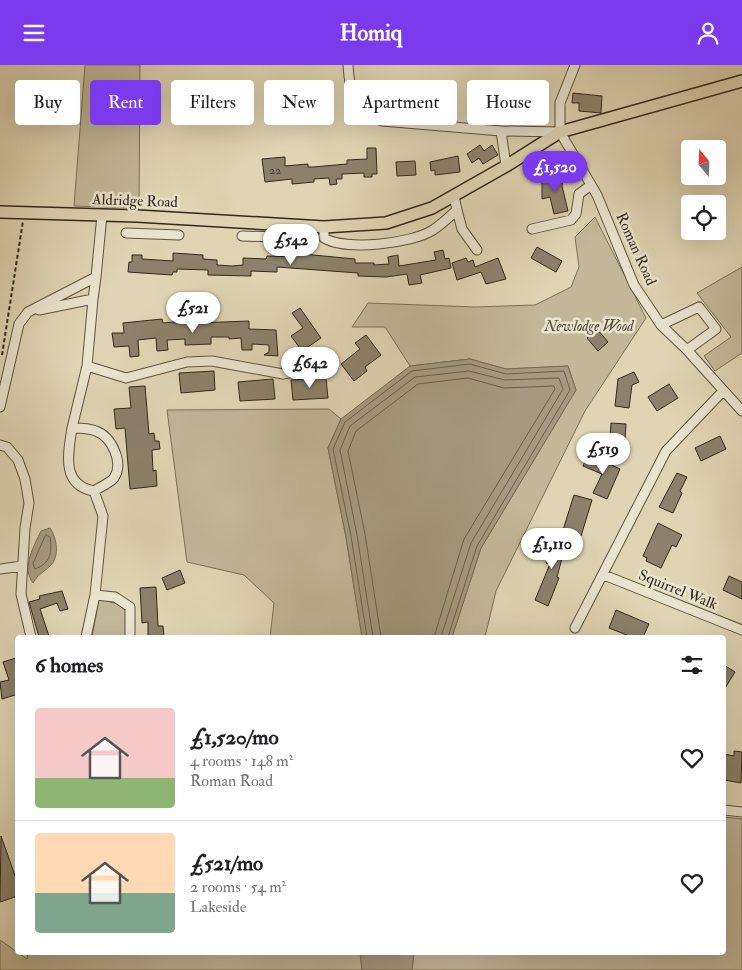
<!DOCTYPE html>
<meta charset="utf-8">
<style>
body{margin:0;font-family:"IM FELL Double Pica",serif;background:#f6f6f6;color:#202124;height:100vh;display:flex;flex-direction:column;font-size:19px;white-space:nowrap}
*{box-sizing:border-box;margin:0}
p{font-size:16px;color:#757577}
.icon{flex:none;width:28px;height:28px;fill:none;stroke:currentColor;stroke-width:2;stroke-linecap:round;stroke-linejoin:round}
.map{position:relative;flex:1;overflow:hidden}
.details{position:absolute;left:15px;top:570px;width:711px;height:320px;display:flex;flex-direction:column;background:#fff;border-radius:5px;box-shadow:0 5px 20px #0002}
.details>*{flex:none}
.banner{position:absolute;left:15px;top:15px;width:712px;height:45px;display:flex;gap:10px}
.needle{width:32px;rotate:341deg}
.tools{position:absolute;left:681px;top:75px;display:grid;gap:10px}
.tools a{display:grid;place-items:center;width:45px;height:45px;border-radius:5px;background:#fff;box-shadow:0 5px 20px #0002;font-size:25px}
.price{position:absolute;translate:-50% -42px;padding:0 11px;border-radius:18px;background:#fff;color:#222;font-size:16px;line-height:32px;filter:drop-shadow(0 1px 2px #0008)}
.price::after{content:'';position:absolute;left:50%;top:30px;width:15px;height:11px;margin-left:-8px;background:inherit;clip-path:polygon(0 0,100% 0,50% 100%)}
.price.on{background:#7c3aed;color:#fff}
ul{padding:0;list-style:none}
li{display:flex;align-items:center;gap:15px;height:125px;padding:0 20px}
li+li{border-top:1px solid #e0e0e0}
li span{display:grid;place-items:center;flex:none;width:140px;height:100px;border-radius:5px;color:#555}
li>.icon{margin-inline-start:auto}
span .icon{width:60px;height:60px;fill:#fffc;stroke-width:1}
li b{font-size:21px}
h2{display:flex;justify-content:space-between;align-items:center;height:60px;padding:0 20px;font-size:21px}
.chip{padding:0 18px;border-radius:5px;background:#fff;box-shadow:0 5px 20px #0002;font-size:18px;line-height:45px}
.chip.on{background:#7c3aed;color:#fff}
header{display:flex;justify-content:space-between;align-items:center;height:65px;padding:0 20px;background:#7c3aed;color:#fff;font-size:22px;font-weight:800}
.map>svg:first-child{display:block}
</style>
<header><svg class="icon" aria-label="menu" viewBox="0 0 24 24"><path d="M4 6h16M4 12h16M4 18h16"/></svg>Homiq<svg class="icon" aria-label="person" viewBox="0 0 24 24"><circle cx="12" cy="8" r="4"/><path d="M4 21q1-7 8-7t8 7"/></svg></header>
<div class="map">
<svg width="742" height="905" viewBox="0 0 742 905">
<rect width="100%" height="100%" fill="#dfd4b3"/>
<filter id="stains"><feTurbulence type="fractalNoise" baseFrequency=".004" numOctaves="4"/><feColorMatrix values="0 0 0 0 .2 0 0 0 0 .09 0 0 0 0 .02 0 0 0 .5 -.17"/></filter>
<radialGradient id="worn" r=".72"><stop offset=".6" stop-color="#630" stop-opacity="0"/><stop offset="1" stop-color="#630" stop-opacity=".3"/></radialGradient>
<path fill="#c2b799" stroke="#7a705a" d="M85 0H140L139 143 74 141Z
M595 152 646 253 585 346 496 526 485 572H452L481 483 576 325 568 301 506 304 470 294 410 301 385 262H352L368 238 475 242 535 240 571 222 579 202 575 172Z
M742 202V288L715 306 704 291 731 272 697 228Z
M329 344 341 354 328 383 346 472 362 572H270L274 538 244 510 187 497 167 345Z
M99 534 118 539 127 547V572H92Z
M724 752 742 754V905H412L414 888H724Z
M0 875 27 894 28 888H360L362 905H0Z"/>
<path fill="#a59a7f" stroke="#776c57" d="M470 294 506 304 568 301 576 325 481 483 452 572H362L346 472 328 383 341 354 410 301Z
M50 463C57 473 60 492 50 501 43 508 39 508 33 518 21 503 34 481 41 466Z
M360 888H414L412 905H362Z"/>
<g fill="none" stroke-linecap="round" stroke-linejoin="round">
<path stroke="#6c614d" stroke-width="1" d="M46 470 50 472C52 488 51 498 35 504L33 499Z
M367 572 351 471 333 384 345 357 412 306 470 299 506 309 564 306 570 325 477 481 448 572
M373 572 357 470 340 385 350 361 415 312 469 306 505 315 559 313 563 324 471 478 441 572
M381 572 365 469 348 386 356 366 418 319 468 313 504 323 554 321 555 324 464 474 434 572"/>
</g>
<path fill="#8c816a" stroke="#33281b" d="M509 18H520L523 40 496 41V28H510Z
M573 28 602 31 601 48 579 46V38H572Z
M480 80 484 86 492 80 498 90 483 99 479 93 472 98 467 89Z
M367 83H376L377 109H372V112H364V108L342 109V114H336L337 119 330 120 329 113 314 114V117L292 119V114L265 117 262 94 285 92V101L308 99V102H313L347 99V95L367 94Z
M458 91 460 107 435 110V105L431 106 430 97Z
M415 96 416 110 397 111 396 97Z
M542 111 563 113 562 121 568 146 554 149 550 132 542 134Z
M537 182 562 196 556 207 531 193Z
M443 185 445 194 449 193 451 203 420 210 422 218 409 220 407 209 386 212 358 211V208L277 202V207L251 206V211L208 210V205L177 204V207H173L172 210 128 207 129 197H132V190H142V194L173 196V188L203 190V194L217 195V200L232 201 243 200V193L266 194 267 191 296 192 297 186 304 187 303 189 355 194V198H374V200L389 199 388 192 398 190 399 201 436 195 434 187Z
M466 193 468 197 473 195 475 202 498 193 506 214 486 219 481 207 457 215 452 198Z
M300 243 321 273 302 286 291 271 303 263 292 248Z
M162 254 163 258 196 255 197 258 249 256V264L276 265 278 291 264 290 269 287V280L252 279V285H242L241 273 229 274V272H211V279L185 280V274L167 275 168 285 157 286 156 273 138 275 139 291 130 292 129 281 114 282 112 268H124L123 258Z
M597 264 608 277 598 286 587 273Z
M366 270 381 290 365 302 367 306 354 316 341 299 360 284 355 278Z
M214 306 215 325 181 328 179 308Z
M634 307 639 317 632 320 629 343 615 341 618 314Z
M326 313 328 333 293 335 291 315Z
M273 314 275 334 240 336 238 317Z
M669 319 678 333 657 346 648 332Z
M145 321 149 369 154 368 155 376H159L160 384 152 385 153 406 156 405 157 421 130 424 125 363 116 364 114 344 131 343 129 322Z
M611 358 626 359 624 391 609 390Z
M720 371 726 384 701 396 695 383Z
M588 389 620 404 607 434 593 428 602 409 583 401Z
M677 408 687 412 680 426 682 428 673 448 659 442Z
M574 430 592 435 581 471 563 465Z
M658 458 682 470 676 482 672 480 661 503 646 496 647 493 643 491Z
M554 467 564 469 560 485 564 486 557 512 559 513 548 541 535 535 550 499 546 498Z
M180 505 185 518 167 525 162 513Z
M729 511 742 517V534L723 525Z
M156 522 158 561H163L164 572H148V557L142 558 140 523Z
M62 526 68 544 60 546 57 538 40 544 49 571 39 572 29 537 40 534 39 531Z
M616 545 649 559 643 572H632L609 563Z
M16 593 18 629 2 634 0 617 9 615 3 597Z
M724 600 735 607 724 625Z
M734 686 742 687 741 718 724 715V689L734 691Z
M1 771 18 819V831L0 837Z"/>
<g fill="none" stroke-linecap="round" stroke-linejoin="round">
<defs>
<path id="minor" d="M348 0C350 30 353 44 382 56L501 66
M560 67 597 130 634 220 661 260 687 285 742 346
M560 67V38L575 0
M506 101 501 66 560 67
M457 145 462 164 477 185
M324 162V173C346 186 411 179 433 165 442 159 449 152 457 145L454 131
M532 164 571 155 576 149 579 129 591 120
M126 168 179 170
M242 171 278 172
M39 245 93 234 96 212
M661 260 699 242 716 264 687 285
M87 301 126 313 187 297 212 296 283 309 326 301
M0 342 19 259 28 247 96 212 102 150
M72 363C68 389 61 420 94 426
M0 380 7 382 18 395 25 414 29 438 25 463 21 529 31 572
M0 504 22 501
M604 510 742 565
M95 530 115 532 130 542V572
M575 563 666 386 723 326
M86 572 95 530 103 451 94 426C100 422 110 418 114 413 124 398 112 372 96 366 89 363 80 363 72 363L87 301 93 234
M724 745 742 747"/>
<path id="major" d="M0 147 137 151 324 162 386 158 432 143 506 101 560 67 742 16"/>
</defs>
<use href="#minor" stroke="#5e5341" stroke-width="11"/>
<use href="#major" stroke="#33281b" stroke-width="14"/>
<path stroke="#33281b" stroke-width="2" stroke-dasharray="4 2.5" stroke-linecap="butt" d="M2 290 23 156"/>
<use href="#minor" stroke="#eae3ce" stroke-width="9"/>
<use href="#major" stroke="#dfd4b3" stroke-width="11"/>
</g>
<g text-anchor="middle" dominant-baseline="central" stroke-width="5" stroke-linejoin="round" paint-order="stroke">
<g font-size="12" fill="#493e2f">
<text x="275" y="105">22</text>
</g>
<g font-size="15" fill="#33281b" stroke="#eae3ce">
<text transform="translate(135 136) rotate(2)">Aldridge Road</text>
<text transform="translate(636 184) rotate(66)">Roman Road</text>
<text transform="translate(678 525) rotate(22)">Squirrel Walk</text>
</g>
<g font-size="15" font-style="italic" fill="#574c3a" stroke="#eae3ce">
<text x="589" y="261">Newlodge Wood</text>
</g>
</g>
<rect width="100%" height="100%" filter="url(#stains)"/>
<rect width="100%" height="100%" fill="url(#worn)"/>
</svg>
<div class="tools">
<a><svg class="needle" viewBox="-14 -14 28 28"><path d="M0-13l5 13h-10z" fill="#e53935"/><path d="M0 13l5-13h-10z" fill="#757577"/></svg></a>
<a><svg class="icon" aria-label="locate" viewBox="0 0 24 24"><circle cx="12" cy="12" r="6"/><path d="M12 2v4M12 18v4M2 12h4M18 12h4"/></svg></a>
</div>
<b class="price on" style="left:555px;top:128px">£1,520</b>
<b class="price" style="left:291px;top:201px">£542</b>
<b class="price" style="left:193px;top:269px">£521</b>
<b class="price" style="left:310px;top:324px">£642</b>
<b class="price" style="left:603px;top:410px">£519</b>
<b class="price" style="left:552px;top:505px">£1,110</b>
<div class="banner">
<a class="chip">Buy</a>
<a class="chip on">Rent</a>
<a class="chip">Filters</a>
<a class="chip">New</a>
<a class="chip">Apartment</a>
<a class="chip">House</a>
</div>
<section class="details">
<h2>6 homes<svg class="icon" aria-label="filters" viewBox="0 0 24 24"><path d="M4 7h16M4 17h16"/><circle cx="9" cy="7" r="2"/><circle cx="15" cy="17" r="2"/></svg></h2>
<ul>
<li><span style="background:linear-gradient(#f6c9c9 70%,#8fb573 0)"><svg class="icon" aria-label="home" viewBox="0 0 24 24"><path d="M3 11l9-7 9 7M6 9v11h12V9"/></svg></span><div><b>£1,520/mo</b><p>4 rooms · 148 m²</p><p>Roman Road</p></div><svg class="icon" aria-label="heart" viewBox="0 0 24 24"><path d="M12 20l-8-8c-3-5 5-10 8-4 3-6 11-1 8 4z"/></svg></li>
<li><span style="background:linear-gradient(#ffd9b3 60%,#7fa58c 0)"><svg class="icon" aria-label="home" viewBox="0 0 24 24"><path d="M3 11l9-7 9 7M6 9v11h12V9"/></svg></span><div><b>£521/mo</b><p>2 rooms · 54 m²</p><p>Lakeside</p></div><svg class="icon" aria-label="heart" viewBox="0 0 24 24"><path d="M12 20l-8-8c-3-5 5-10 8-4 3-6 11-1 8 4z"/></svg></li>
</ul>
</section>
</div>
